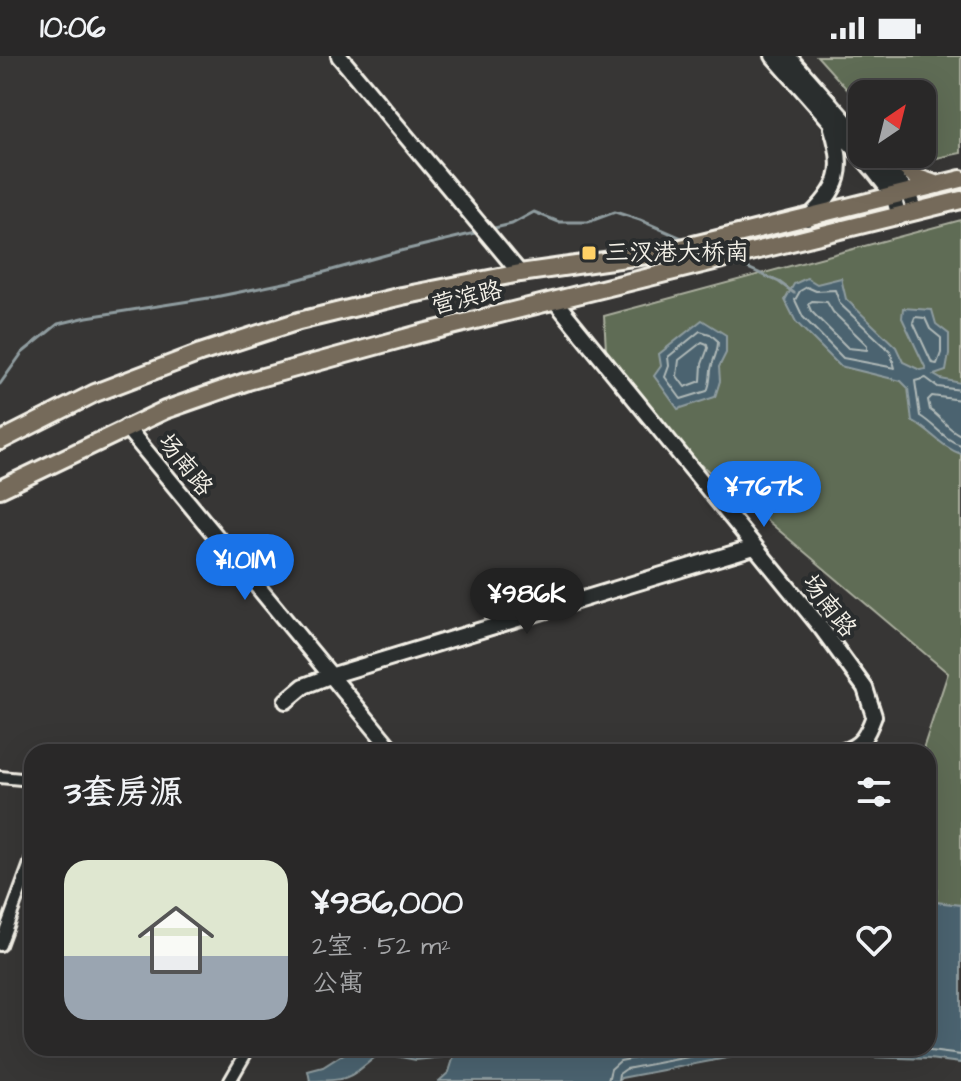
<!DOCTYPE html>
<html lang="zh">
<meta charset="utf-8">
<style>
body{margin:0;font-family:"Architects Daughter","LXGW WenKai TC",sans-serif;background:#313030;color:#f1f3f6;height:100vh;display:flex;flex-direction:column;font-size:30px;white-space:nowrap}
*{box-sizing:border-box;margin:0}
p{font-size:26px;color:#a5a6a8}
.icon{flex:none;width:44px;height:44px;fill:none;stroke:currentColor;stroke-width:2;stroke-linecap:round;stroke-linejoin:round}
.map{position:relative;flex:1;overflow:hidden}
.details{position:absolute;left:24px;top:688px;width:912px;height:312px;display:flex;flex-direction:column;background:#292828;border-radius:24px;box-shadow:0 8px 32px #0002,0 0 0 2px #454445}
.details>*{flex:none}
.needle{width:52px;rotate:35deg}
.fabs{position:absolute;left:848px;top:24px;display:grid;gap:16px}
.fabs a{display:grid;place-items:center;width:88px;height:88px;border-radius:16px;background:#292828;box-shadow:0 8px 32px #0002,0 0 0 2px #454445;font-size:40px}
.price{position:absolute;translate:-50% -68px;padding:0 18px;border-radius:28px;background:#1a73e8;color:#fff;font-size:26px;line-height:52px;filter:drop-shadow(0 2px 4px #0008)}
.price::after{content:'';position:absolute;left:50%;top:48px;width:24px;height:18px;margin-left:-12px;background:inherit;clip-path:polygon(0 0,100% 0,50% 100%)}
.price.current{background:#222;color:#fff}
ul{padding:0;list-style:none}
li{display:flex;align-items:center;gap:24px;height:200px;padding:0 40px}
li+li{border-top:2px solid #454445}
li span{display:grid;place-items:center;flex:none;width:224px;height:160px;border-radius:24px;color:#555}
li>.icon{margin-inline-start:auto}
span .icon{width:96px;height:96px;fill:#fffc;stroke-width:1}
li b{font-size:34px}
h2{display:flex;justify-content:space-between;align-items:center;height:96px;padding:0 40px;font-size:34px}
.status{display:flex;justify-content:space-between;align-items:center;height:56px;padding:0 40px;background:#292828;direction:ltr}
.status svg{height:22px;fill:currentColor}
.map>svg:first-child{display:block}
</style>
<div class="status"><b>10:06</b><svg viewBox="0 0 49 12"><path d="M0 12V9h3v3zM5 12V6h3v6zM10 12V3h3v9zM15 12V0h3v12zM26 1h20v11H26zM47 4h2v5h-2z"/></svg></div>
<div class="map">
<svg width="961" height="1025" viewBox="0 0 961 1025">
<rect width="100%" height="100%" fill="#373635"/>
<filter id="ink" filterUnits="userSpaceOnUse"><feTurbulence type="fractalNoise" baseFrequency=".0125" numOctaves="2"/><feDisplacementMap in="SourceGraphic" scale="16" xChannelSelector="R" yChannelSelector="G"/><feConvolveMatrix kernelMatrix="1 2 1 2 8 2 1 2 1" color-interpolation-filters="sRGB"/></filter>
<g filter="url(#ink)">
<path fill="#5f6c54" stroke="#aaae9e" stroke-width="2" d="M817 0H961V97L932 103 912 100 910 98H922V38H862V50Z
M961 164V878L928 873V696H922L948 617 692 401 606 294 604 260Z"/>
<path fill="#4b646f" stroke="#8f9c9f" stroke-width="2" d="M807 222 817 228 841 222 846 243 896 291 903 306 920 314 926 313 902 262 903 252 932 254 936 268 949 278V298L946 315 934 319 941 323 961 327V398C941 391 931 375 912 365L908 332 901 325 840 310 796 266 785 244 794 228Z
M702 264 726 279V297L719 311 720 325 715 341 678 353 654 320 661 310 659 298Z
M928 828H937L936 846 961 849V1007L929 1003 753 997 621 1022 618 1025H439L449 1016 454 1000 416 1004 380 997C349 1022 351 1025 310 1025L308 1015 323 1011 353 992H928Z"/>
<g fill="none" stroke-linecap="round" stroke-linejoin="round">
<path stroke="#b0b9b8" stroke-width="2" d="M807 231 816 235 835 234 840 248 890 295 895 312 843 302 803 261 795 244 800 235Z
M812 245 827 246 833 256 867 289V294L848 292 811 255 808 248Z
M915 261 925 262 930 273 941 282V297L937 308 932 307 913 266Z
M700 275 710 278 718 285C718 294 716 297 713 306 709 316 712 325 707 335L681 343 665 321 669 310 668 301Z
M702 286 707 288 708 292 702 308 701 325 685 331 677 320 679 304Z
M961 334 938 331 926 322 915 325 920 360C935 369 944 384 961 389
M961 344 932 340 928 344 930 354C941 361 949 375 961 379
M854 992 930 995 961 999
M608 1025 611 1013 620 1005 685 992
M618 1025 619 1018 626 1013 735 992"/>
<path stroke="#8f9c9f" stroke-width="3" d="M490 173 512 168 534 156 559 166H588L615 156 640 164 686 184
M737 207 779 226 794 237
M0 328 22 297 58 268 87 261 215 241 289 226 400 195 479 176"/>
<defs>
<path id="street" d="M0 721 32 724
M0 889 32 802
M230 1025 249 992"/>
<path id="secondary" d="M339 0 520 217
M773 0 875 116 893 139 899 161
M788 0 862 84
M875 98 908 136 915 156
M807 163C840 132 846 115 832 72
M555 245 822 573 865 632 874 660C867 679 862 690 841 696
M126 371 394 696
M286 645 304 630 330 620 754 491"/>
<path id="primary" d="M901 108 918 122 938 129
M0 385 95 337 200 297 299 265 402 240 520 217 661 197 961 123
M0 433 165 354 248 325 419 278 961 144"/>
</defs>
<use href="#street" stroke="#f4f1e8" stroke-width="16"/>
<use href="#secondary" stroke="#f4f1e8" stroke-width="20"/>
<use href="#primary" stroke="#f4f1e8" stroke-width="22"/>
<use href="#street" stroke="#2a2d2e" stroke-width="10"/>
<use href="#secondary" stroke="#2a2d2e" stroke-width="14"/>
<use href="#primary" stroke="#746a5a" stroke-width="16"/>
</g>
</g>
<rect fill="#ffd166" stroke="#2a2d2e" stroke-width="3" x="581" y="189" width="16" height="16" rx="4"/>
<g text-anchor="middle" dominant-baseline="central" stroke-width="8" stroke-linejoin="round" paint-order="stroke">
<g font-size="24" fill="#f4f1e8" stroke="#2a2d2e" text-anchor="start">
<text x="605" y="197">三汊港大桥南</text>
</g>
<g font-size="24" fill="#f4f1e8" stroke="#2a2d2e">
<text transform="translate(467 242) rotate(-14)">营滨路</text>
<text transform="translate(185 409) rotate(51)">场南路</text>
<text transform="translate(829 550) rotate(52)">场南路</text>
</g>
</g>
</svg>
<div class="fabs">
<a><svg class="needle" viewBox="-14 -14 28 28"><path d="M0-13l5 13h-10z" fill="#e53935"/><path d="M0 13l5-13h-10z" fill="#a5a6a8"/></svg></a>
</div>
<b class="price" style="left:764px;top:473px">¥767K</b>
<b class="price" style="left:245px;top:546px">¥1.01M</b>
<b class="price current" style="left:527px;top:580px">¥986K</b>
<section class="details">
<h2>3套房源<svg class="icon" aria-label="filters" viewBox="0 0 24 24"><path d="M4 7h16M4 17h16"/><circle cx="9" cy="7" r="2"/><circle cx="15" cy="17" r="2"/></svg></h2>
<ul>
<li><span style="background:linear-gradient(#dfe7d0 60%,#9aa5b1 0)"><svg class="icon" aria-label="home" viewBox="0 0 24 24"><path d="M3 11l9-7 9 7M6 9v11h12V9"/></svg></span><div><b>¥986,000</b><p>2室 · 52 m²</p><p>公寓</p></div><svg class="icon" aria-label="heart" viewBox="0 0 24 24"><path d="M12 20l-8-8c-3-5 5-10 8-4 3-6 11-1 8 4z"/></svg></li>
</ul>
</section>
</div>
